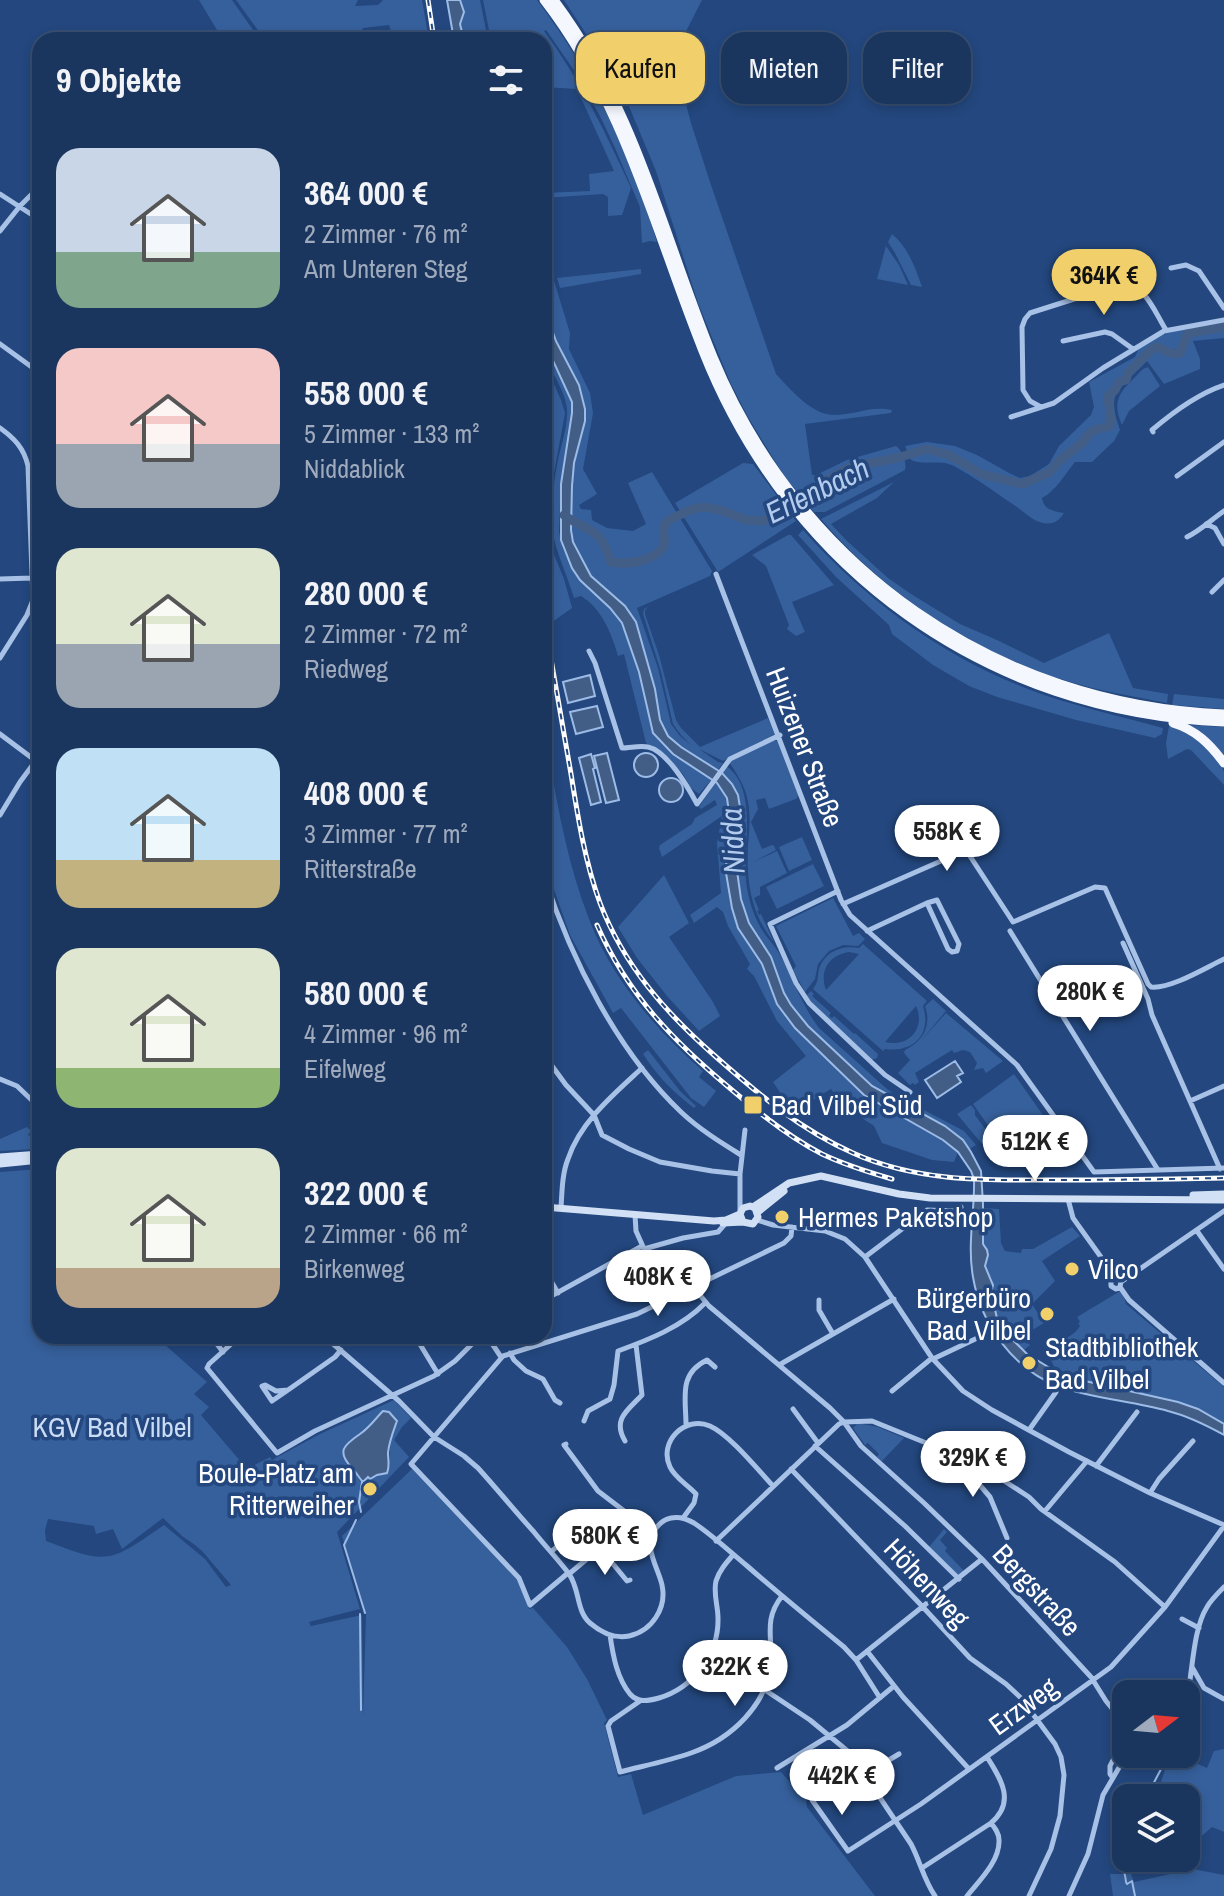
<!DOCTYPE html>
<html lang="de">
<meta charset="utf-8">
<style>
body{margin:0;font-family:"Archivo Narrow",sans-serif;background:#233d64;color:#f1f3f6;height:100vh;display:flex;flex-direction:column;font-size:30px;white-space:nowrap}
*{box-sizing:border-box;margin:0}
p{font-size:26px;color:#9fabbc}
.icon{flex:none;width:44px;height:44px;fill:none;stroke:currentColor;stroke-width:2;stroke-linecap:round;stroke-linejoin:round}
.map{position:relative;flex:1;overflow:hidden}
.panel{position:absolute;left:32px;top:32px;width:520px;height:1312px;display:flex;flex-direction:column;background:#1a355e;border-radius:24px;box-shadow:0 4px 12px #0003,0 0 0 2px #385073}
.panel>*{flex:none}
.top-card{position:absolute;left:576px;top:32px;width:528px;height:72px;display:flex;gap:16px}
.needle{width:52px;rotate:74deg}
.tools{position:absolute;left:1112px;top:1680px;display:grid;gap:16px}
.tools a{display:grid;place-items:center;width:88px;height:88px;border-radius:16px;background:#1a355e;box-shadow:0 4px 12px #0003,0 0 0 2px #385073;font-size:40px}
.price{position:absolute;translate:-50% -68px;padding:0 18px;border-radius:28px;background:#fff;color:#222;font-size:26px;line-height:52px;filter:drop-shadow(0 2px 4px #0008)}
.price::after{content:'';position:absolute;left:50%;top:48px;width:24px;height:18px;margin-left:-12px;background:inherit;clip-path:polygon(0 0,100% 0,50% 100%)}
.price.active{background:#f1d06b;color:#111}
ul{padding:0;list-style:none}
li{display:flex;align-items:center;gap:24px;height:200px;padding:0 24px}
li span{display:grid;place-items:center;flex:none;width:224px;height:160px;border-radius:24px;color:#555}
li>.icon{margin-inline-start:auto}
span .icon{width:96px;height:96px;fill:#fffc;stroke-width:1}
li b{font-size:34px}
h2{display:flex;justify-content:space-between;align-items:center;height:96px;padding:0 24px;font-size:34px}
.tag{padding:0 28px;border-radius:24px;background:#1a355e;box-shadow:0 4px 12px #0003,0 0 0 2px #385073;font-size:28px;line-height:72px}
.tag.active{background:#f1d06b;color:#111}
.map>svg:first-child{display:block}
</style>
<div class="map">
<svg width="1224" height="1896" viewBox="0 0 1224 1896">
<rect width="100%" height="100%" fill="#23477e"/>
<path fill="#36609c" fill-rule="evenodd" d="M199 0H232L260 40H223Z
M236 0H358L355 6 378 5 383 0H422L429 40H394L389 25 363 28 359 35 360 40H265Z
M460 0H480L488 40H464L460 24 464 12Z
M483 0H537C594 76 629 152 657 242L650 241 642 243 640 207 615 148 601 118 578 76 546 30 544 31C580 80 606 133 631 188L622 215 608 216V197L603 194 544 198V193L590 191 589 174 614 171 577 89 544 87V40H491Z
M564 0H702L678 47 684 52 677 71 691 123 711 185 776 374C788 387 809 411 827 414 835 416 845 414 853 413 866 410 878 407 892 410L891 413 805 424 812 475H816L847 460 896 446C903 451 907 463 905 470L825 512H814L787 480 773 458 748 417 730 382 698 303 656 171 621 87Z
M892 234C908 247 916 269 922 287L911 285 895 253 888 242Z
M886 246 899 265 908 285 877 279Z
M544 248 570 333 569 349 590 393 593 413 583 469 597 494 579 505 581 509 591 510 592 520 607 528 633 531 646 524 628 483 652 472 712 571 710 576 637 608 658 668 671 724 680 736 691 745 681 735 673 724 661 672 643 614 644 609 648 607 645 610V614L659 655 676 720 681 728 700 747 768 718 775 734 723 761 699 749 718 762 723 763 718 770 681 747 668 736 664 729 660 720 655 689 642 642 628 608 592 576 574 542 572 531V486L574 463 585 421V409L579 385 556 341 544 307Z
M641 269V274L560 288 557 278Z
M1224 323V326L1192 331 1188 333 1180 348 1172 350 1159 345 1155 350 1168 355H1180L1189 337 1193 335 1224 330V338L1193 341 1200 359V369L1164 384 1147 361C1139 370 1119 386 1115 397 1112 407 1117 421 1120 430L1114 441 1092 462H1075C1064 475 1057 490 1042 498 1044 510 1053 511 1064 513 1059 521 1053 525 1043 523 1033 521 1025 513 1017 507 996 493 976 478 954 466 940 459 925 466 911 460L905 446 927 442 955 446 977 455 1011 474 1020 478 1030 476 1049 464 1059 446 1091 415 1094 407 1089 382 1135 357 1139 348 1161 335 1177 330Z
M544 341 572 402V412L561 484 559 532 563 549 580 580 610 608 622 623 639 672 654 733 673 754 712 779 699 794 691 788 683 774 672 763 646 743 624 654 618 656C612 634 601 608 581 596L574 598C568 578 559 559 554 539 549 519 553 486 557 465 560 447 568 429 567 410 566 387 544 367 544 341Z
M544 361 561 400 565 413 550 495 548 537 551 547 564 579 572 608 548 625 544 604V531L547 530 544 452Z
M1148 367 1160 386 1129 411 1122 425C1109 397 1125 388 1143 369Z
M743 463 753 464 796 521 718 572 675 503Z
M894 482 877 498 831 524 847 541 888 578 911 594 960 624 997 640 1044 663 1109 633 1133 688 1168 694 1167 703C1133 696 1097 691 1064 680 974 652 882 592 821 519Z
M803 530C869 604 950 662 1044 695 1083 708 1123 717 1163 728L1162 734 1155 738 1076 720 997 697 969 686 933 665 892 634 889 625 836 577 798 535Z
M788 535H791L834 585 792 602 805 632 796 636 787 629 789 625 766 566 752 555Z
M1174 694 1224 699V709L1172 705Z
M1189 725 1224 727V760Z
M1169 726C1187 731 1220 752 1224 772 1224 776 1224 781 1224 785L1191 750 1187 749 1168 759 1166 743Z
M544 727C555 792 565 857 589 919 611 978 656 1030 703 1071L699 1077 716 1091 704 1107 691 1098 621 1008 613 1013 570 935 544 861Z
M774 740 779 742 799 795 796 799 769 809 765 798 756 800 758 809 751 822 762 849 772 845 774 846 776 850 753 862 777 851 787 873 760 887V895L754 898 759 910 757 911 759 915 761 914 774 942C751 915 746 881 748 846 749 832 751 816 748 802 746 788 737 774 729 762Z
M726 766C760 789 741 853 747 888 750 905 755 919 764 933 769 940 775 946 779 953 793 978 802 1006 819 1028L887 1089 899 1097 964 1131 976 1145 969 1149 963 1140 945 1126 876 1089 808 1026 794 1010 784 993 771 957 745 915 737 871 740 801 732 784 722 773Z
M716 782 722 788 727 798 730 810 726 873 736 923 762 964 777 1004 795 1028 864 1095 943 1140 958 1152 954 1162 932 1160 882 1143 874 1126 842 1105 831 1089 793 1112 773 1082 806 1056 777 1021 754 976 747 969 750 964 728 926 723 912 717 907 694 923 690 915 721 893 717 843 722 816 662 857 659 848 660 845 692 824 695 818 717 805 715 800 701 809 699 807Z
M802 837 812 860 789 871 779 847Z
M813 864 824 886 777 909 766 887Z
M664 875 689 923 669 937 713 1002 720 1016 699 1031 667 996 637 958 618 927Z
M833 898 853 936 859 933 865 939 858 946 843 945 829 951 818 964 815 979 805 992 793 970 796 966 776 926Z
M863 944 927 1001 923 1006C932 1034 914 1053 885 1049L883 1051 813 989C819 981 817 978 819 969 825 951 842 945 859 948ZM849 952 859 954 826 990C819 971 829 955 849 952ZM916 1006C926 1028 909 1048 885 1042Z
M811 991 814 994 812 996 831 1013 829 1016 832 1018 834 1016 854 1034 855 1033 878 1054 877 1058 872 1060 809 1000 807 995Z
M933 999 946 1011 919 1043 946 1013 1003 1061 986 1073 983 1068 974 1070 977 1063 970 1052 963 1050 954 1053 952 1050 915 1073 919 1082 915 1085 913 1083 910 1085 898 1073 910 1060 904 1053 905 1050C923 1041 932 1026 925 1006Z
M648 1050 680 1091 696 1106 694 1108C674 1093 657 1076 643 1054Z
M1014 1074 1059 1138 1017 1167 973 1104Z
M971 1105 975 1110V1115L986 1130 985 1131 1008 1161 1005 1167 997 1166 987 1150 957 1114Z
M27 1127 31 1131 28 1135 40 1140V1147H35L34 1149 0 1151V1139Z
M40 1169V1336H155L207 1382 194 1394 209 1407 201 1415 247 1469 270 1457 272 1460 318 1435 394 1400 411 1418 402 1427 394 1440 409 1457 337 1532 360 1609 309 1622 311 1626 362 1615 363 1717 366 1614 342 1536 412 1469 520 1582 529 1609 533 1608 567 1647 587 1679 607 1720 604 1723 618 1777 631 1774 643 1815 736 1776 781 1772 805 1799 797 1787 808 1781 815 1794 806 1799 807 1807 875 1896H0V1172ZM389 1412 397 1421 391 1438 388 1472 371 1478 367 1477 366 1480 360 1481 353 1469 360 1434 380 1413ZM163 1518 182 1536 195 1545 203 1552 231 1585 226 1587 205 1559 164 1525C109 1563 109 1565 46 1541L45 1530 48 1519 94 1526 96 1534 113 1529 122 1549Z
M983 1208 999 1209 1001 1243 1005 1251 1021 1253 1022 1249H1033L1072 1227 1080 1236 1042 1261 1055 1281 1032 1304 1044 1323 1022 1336 1030 1345 1023 1351C1009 1335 993 1320 991 1297 991 1293 993 1289 993 1285 992 1271 982 1274 988 1255L983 1244Z
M1122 1290 1126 1304 1224 1387V1423L1193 1406 1106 1386 1057 1372 1043 1345 1054 1344 1055 1342 1044 1340 1052 1335 1059 1340C1067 1339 1076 1333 1080 1326L1078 1323 1080 1322 1077 1317Z
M858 1423 878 1427 904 1438 882 1461 877 1457 879 1454 868 1443 865 1445 853 1428Z
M944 1529 947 1532 940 1540 947 1548 945 1551 964 1571 958 1575 929 1547Z
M1224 1749V1832L1212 1827 1189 1847H1186V1798H1156L1170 1754H1176L1207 1768 1214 1751Z
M1193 1869 1224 1875V1896H1113L1110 1874H1131L1134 1882Z"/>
<path fill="#435e86" stroke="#9cbce7" stroke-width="2" d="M447 0H460L464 12 460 24 464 40H454Z
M544 307 556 341 579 385 585 409V421L574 463 572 486 571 530 573 542 591 576 625 606 636 622 655 689 660 720 668 736 681 747 722 773 732 784 738 795 742 820 737 851V871L741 899 749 923 771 957 784 993 791 1005 808 1026 872 1086 945 1126 963 1140 971 1152 981 1171 983 1204V1244L987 1250 988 1255 985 1266 993 1285 991 1293 997 1318 1011 1338 1027 1354 1063 1376 1178 1402 1198 1409 1224 1424V1435C1206 1425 1188 1416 1168 1411 1133 1401 1095 1399 1060 1387 1014 1370 981 1325 973 1277 967 1244 975 1211 974 1179L971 1171 958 1152 943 1140 864 1095 795 1028 777 1004 762 964 738 928 732 908 726 873 727 841 730 820 727 798 717 783 673 754 653 733 639 672 622 623 610 608 580 580 572 568 561 540V484L572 413V402L544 341Z
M590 675 595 696 568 703 563 682Z
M597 706 603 727 576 734 570 712Z
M634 765a12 12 0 1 1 24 0a12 12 0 1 1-24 0Z
M607 753 619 800 606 803 594 756Z
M591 754 595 768 593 769 601 802 591 805 579 758Z
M659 790a12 12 0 1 1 24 0a12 12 0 1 1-24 0Z
M955 1061 963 1073 957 1076 961 1082 937 1098 925 1080Z
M383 1411 389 1412 397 1421C393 1432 389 1442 388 1453 388 1461 390 1466 387 1473L377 1475 370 1479 368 1477 363 1482C359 1478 356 1472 352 1468 336 1451 344 1445 360 1434 369 1428 376 1418 383 1411Z"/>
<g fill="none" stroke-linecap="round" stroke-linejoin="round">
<path stroke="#9cbce7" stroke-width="2" d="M361 1512 359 1502 362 1482
M356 1520 344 1545 365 1613
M360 1614 361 1710
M1148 1798 1150 1790 1169 1754
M1126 1844 1119 1851C1121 1862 1125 1871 1126 1882L1127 1884 1132 1881 1135 1896"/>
<path stroke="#435e86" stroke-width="9" d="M564 515C575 524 590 528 599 537 605 544 608 553 611 562 626 565 653 562 663 547 667 540 660 531 666 523 669 519 677 516 682 514 706 500 723 512 747 520L762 521 771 518 824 482 850 467 897 458 927 449 949 455 981 474 1022 484 1050 472 1059 461 1082 443 1088 435 1094 430 1110 426 1111 422 1108 396 1115 390 1119 382 1126 380 1128 373 1152 349 1156 347C1165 349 1170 356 1180 353L1187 335 1190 333 1224 327"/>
<path stroke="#a8c1e6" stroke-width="5" d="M0 194 40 220
M0 231 20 206 40 186
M1171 268 1186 265 1199 271 1224 308
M1063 341 1105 332 1112 334 1133 349
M0 344 40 373
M1041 407 1030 401 1023 390 1022 327 1025 319 1030 313 1118 285C1144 280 1154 311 1166 330
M1011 417 1054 403 1103 368 1164 331 1224 320
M0 428C14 438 24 448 28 466L33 600 27 615 0 658
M1153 432 1152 430C1173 412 1197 394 1224 385
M28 466H40
M1177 476 1224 442
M1206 524 1215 528 1224 544
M1187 537C1201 530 1211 520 1224 511
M716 574 841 900 850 915 1017 1065 1094 1172 1224 1168
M0 579 32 578
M1212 592 1224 580
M589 651 595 663 622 748C630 748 640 745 648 747 667 751 688 787 697 804L730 759 780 735
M0 734 36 761
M0 815 20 782 40 755
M544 876C571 959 617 1051 681 1112 699 1129 720 1142 741 1155
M838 891 770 924 796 983 809 1003 885 1075 910 1092
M843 904 966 850 1013 922 1095 887 1105 888 1148 984 1151 987C1171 989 1205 968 1224 959
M867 931 927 903 937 900 959 944 957 951 952 952 948 949 927 903
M1010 931 1158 1170
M1123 943 1148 999 1152 1015 1220 1169
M544 1055 566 1085 594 1115 602 1135 629 1149 660 1162 712 1171 740 1174
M0 1079 17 1086 40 1108
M1190 1101 1224 1086
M1068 1199 1073 1218 1116 1278 1121 1281 1120 1287 1129 1300 1224 1383
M561 1208C562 1192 562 1174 568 1159 580 1122 615 1093 642 1068
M740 1211V1174L745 1130
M635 1215 636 1231 667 1300
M757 1220 773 1225 825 1231 845 1239 865 1257 932 1358 963 1391 992 1410 1069 1452 1150 1493 1224 1525
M1197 1231 1224 1269
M644 1249 683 1238 718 1232 725 1224
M865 1257 927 1210 954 1211 961 1207
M544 1269 558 1293
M1116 1278 1111 1280V1286L1116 1289 1120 1287
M1121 1282 1224 1211
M694 1288 709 1306 830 1408 844 1422 861 1446 924 1503 982 1559 1091 1677 1106 1701 1124 1723 1125 1732 1119 1748 1110 1766V1774L1113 1778
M544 1300 642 1246
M819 1300V1310L833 1334
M211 1336 223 1352
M240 1336 209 1364 207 1368 277 1453 315 1431 434 1376 455 1361 480 1336
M324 1336 399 1401 434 1437 464 1456 478 1468C497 1489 515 1511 534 1532 545 1546 558 1559 569 1574 580 1589 576 1611 590 1623 602 1633 614 1639 629 1636 652 1631 667 1608 662 1585 658 1567 642 1546 656 1528 660 1523 665 1519 671 1518 679 1516 687 1519 694 1523 712 1535 729 1551 746 1565 778 1593 811 1620 844 1647L856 1660 880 1698
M415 1336 438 1374
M487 1336 501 1357
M510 1353 514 1360 526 1371 543 1379 555 1400 560 1403
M933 1359 988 1333
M779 1365 894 1299
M288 1390 272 1401 262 1386 265 1385 276 1391 288 1390 335 1357 341 1350
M892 1391 932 1358
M793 1409 818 1443
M584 1421 588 1411 610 1399 614 1385 618 1351C648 1340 682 1327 705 1303
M686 1425C686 1398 678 1374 707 1360L715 1367
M1029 1430 1056 1392
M625 1441C612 1419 628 1410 642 1395L636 1345
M566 1444 564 1445 598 1491 653 1533
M815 1446 905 1526 959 1579
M978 1464 972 1476 990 1497 1007 1538
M1096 1466 1137 1412
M791 1469 921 1605 970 1658 1006 1684 1021 1698 1055 1744 1061 1757 1064 1775 1060 1816 1051 1849 1029 1896
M1150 1493 1159 1479 1193 1441
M1045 1511 1087 1461
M683 1518 694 1503 696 1494C688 1485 675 1478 670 1467 658 1442 685 1415 710 1426 730 1435 758 1470 773 1486
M716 1541 839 1424 844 1422 872 1421 978 1464 1029 1497 1041 1509 1115 1562 1165 1607
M551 1552 571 1534 572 1532
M568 1573 530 1605 519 1578 411 1464 503 1356 637 1314 784 1243 791 1236 792 1227
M569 1574 600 1548 627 1581 630 1580
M1182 1619 1199 1628
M610 1635C613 1656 617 1678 630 1694 638 1703 648 1701 659 1698 693 1688 719 1654 718 1618 718 1606 713 1593 716 1581 719 1571 726 1563 733 1555
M867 1651 903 1697 969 1769
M856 1660 982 1559
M1192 1667 1204 1688 1224 1699
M765 1690 810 1720 850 1753 911 1844C920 1861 924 1880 935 1896
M640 1701 611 1721 608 1726 620 1772C643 1766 668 1761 691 1753 731 1739 768 1705 771 1661 772 1635 764 1619 782 1596
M1186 1702C1193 1675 1192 1631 1207 1607 1211 1600 1218 1593 1224 1587
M1186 1706V1721
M1124 1707 1125 1722
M777 1768 847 1725 894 1686
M864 1775 899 1754
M812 1800 848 1851 921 1804 1111 1667 1165 1607 1224 1526
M922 1868 991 1823C1016 1802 1001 1779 987 1757
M967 1896C979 1881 1000 1861 999 1840 999 1833 995 1828 991 1823
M1069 1896 1088 1854 1103 1795 1127 1754"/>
<path stroke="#d2e0f5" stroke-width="7" d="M0 1157 40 1154
M0 1164 40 1160
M1193 1195 1224 1194
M544 1207 714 1221 726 1220 740 1214
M753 1207 789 1183 821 1176 899 1194 930 1198 1224 1200
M758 1212 784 1191
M723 1223 743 1222 753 1224 758 1217 755 1208 750 1206 743 1208 740 1214 743 1222"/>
<path stroke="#f4f8fe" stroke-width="9" d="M544 0C626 106 654 229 703 351 790 571 988 713 1224 722
M554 0C637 111 662 232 713 357 800 568 996 705 1224 714
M1173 723C1196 730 1210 744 1224 763"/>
<defs>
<path id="rail" d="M428 0 434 40
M544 619C553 671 562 722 571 774 578 818 585 862 600 903 624 966 666 1013 715 1056 758 1094 801 1130 853 1153 919 1183 990 1180 1061 1180 1115 1180 1170 1179 1224 1178
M597 925C628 995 674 1042 732 1090 760 1114 789 1137 822 1154 845 1165 868 1172 892 1179"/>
</defs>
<use href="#rail" stroke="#fff" stroke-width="5"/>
<use href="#rail" stroke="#23477e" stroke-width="2" stroke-dasharray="6" stroke-linecap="butt"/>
</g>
<g fill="#f1d06b" stroke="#23477e" stroke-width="3">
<rect x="743" y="1095" width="20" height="20" rx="4"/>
<circle cx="782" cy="1217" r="8"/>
<circle cx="1072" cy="1269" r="8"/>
<circle cx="1047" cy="1314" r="8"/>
<circle cx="1029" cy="1363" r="8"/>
<circle cx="370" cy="1489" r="8"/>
</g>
<g text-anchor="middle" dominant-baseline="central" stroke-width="7" stroke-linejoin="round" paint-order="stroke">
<g font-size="28" fill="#fff" stroke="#23477e">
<text transform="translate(805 747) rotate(69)">Huizener Straße</text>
<text transform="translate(927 1583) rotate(47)">Höhenweg</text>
<text transform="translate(1037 1590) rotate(47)">Bergstraße</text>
<text transform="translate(1023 1706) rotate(-36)">Erzweg</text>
</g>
<g font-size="28" fill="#fff" stroke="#23477e" text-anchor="start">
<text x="771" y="1105">Bad Vilbel Süd</text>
<text x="798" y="1217">Hermes Paketshop</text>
<text x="1088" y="1269">Vilco</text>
<text x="1031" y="1298" text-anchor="end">Bürgerbüro<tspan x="1031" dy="32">Bad Vilbel</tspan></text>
<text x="1045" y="1347">Stadtbibliothek<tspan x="1045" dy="32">Bad Vilbel</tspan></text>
<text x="354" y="1473" text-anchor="end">Boule-Platz am<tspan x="354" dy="32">Ritterweiher</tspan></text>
</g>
<g font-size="28" fill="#cbdcf5" stroke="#23477e">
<text x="112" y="1427">KGV Bad Vilbel</text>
</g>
<g font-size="30" font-style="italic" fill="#b3ccee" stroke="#23477e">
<text transform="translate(817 490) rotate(-26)">Erlenbach</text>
<text transform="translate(732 841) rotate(-93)">Nidda</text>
</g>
</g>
</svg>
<div class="tools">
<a><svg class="needle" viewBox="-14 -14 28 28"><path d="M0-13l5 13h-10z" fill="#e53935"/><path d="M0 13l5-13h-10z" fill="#9fabbc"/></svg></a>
<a><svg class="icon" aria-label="layers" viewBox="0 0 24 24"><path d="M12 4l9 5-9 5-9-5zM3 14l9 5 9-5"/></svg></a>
</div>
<b class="price active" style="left:1104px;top:317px">364K €</b>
<b class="price" style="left:947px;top:873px">558K €</b>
<b class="price" style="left:1090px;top:1033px">280K €</b>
<b class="price" style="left:1035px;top:1183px">512K €</b>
<b class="price" style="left:658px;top:1318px">408K €</b>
<b class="price" style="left:973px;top:1499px">329K €</b>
<b class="price" style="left:605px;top:1577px">580K €</b>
<b class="price" style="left:735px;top:1708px">322K €</b>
<b class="price" style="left:842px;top:1817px">442K €</b>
<div class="top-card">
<a class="tag active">Kaufen</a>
<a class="tag">Mieten</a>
<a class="tag">Filter</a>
</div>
<section class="panel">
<h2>9 Objekte<svg class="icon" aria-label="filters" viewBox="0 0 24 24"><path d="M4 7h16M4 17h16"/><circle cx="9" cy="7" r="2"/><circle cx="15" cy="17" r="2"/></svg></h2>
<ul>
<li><span style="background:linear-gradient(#c9d6e8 65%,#7fa58c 0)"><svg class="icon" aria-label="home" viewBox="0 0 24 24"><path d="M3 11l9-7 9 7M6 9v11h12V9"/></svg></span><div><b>364 000 €</b><p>2 Zimmer · 76 m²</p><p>Am Unteren Steg</p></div></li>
<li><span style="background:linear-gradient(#f6c9c9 60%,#9aa5b1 0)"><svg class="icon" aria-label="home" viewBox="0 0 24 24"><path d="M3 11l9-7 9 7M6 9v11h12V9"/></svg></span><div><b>558 000 €</b><p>5 Zimmer · 133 m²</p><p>Niddablick</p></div></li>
<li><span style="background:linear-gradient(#dfe7d0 60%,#9aa5b1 0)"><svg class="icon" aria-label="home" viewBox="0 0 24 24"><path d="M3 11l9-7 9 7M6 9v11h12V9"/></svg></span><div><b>280 000 €</b><p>2 Zimmer · 72 m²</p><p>Riedweg</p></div></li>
<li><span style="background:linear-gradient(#bfe0f5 70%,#c2b280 0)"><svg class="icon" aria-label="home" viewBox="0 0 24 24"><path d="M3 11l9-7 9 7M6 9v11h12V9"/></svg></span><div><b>408 000 €</b><p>3 Zimmer · 77 m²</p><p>Ritterstraße</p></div></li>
<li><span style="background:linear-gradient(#dfe7d0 75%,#8fb573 0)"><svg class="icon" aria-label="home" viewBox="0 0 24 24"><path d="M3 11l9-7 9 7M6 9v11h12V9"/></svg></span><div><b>580 000 €</b><p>4 Zimmer · 96 m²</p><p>Eifelweg</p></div></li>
<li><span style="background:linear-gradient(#dfe7d0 75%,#b9a48a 0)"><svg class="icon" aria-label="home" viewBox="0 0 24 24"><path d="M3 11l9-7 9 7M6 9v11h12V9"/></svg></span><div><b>322 000 €</b><p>2 Zimmer · 66 m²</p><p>Birkenweg</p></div></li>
</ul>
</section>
</div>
